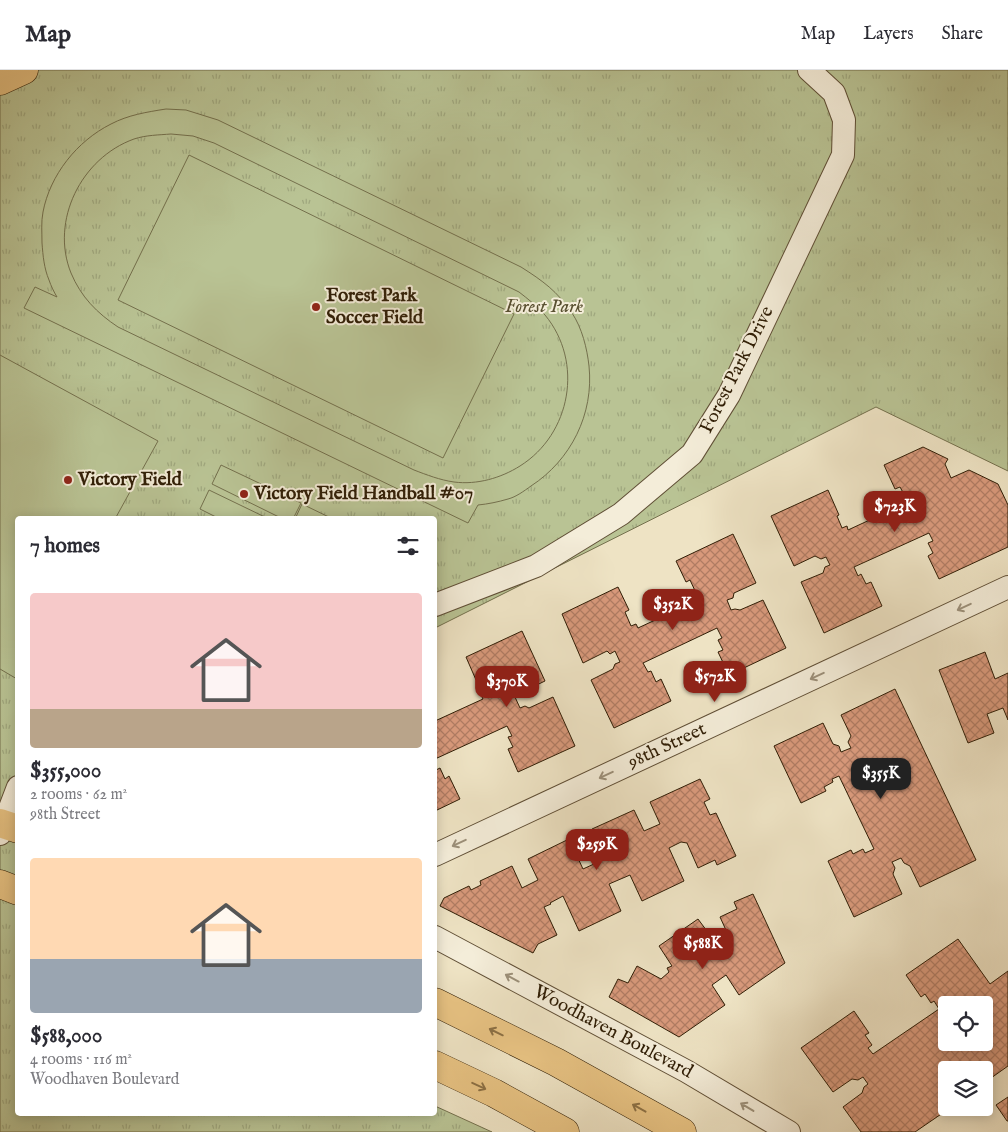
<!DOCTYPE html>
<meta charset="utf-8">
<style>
body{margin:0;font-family:"IM FELL English",serif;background:#f2f2f3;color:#2b2b33;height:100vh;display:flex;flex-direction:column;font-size:19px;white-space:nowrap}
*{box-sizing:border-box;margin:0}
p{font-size:16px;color:#7c7c81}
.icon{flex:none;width:28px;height:28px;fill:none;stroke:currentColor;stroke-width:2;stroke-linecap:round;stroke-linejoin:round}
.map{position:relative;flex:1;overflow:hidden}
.panel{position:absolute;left:15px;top:446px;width:422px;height:600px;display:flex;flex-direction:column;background:#fff;border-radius:5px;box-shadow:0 2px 12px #0003}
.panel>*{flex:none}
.buttons{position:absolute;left:938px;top:926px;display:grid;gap:10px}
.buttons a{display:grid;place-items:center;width:55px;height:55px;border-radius:5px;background:#fff;box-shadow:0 2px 12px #0003;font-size:25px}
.price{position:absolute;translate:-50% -42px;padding:0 11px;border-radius:10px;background:#8f2418;color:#fff;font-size:16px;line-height:32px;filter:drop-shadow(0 1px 2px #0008)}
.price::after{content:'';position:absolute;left:50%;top:30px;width:15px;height:11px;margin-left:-8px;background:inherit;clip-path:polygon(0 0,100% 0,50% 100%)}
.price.active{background:#222;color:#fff}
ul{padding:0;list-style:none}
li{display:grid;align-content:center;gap:10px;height:265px;padding:0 15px}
li span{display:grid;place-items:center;height:155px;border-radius:5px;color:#555}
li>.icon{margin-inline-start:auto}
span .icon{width:90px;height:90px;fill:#fffc;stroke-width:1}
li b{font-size:21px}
h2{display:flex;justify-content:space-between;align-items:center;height:60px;padding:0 15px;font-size:21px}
header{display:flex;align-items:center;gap:30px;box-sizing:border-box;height:70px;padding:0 25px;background:#fff;border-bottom:1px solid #e1e1e2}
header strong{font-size:24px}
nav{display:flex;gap:28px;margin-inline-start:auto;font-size:18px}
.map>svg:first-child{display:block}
</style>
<header>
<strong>Map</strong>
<nav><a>Map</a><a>Layers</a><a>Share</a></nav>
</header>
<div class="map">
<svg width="1008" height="1062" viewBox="0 0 1008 1062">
<defs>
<pattern id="park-tufts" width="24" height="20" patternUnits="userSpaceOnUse" patternTransform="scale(1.25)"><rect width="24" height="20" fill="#b9c394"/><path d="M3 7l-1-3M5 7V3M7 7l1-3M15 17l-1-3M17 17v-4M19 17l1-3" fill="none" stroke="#9fa77e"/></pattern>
<pattern id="building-cross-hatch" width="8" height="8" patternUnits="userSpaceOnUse" patternTransform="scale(1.25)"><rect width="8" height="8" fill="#d8997b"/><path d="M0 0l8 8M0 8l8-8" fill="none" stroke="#b07c63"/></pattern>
</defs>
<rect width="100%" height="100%" fill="#eee3c4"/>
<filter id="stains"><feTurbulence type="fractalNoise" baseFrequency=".004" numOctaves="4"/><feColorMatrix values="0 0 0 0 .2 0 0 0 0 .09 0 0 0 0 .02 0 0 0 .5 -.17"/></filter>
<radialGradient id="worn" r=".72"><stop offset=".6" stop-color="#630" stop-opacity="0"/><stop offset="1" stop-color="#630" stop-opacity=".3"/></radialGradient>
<path fill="url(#park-tufts)" stroke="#74704d" d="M0 0H1008V401L876 337 435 558V449H18V1044H435V1036L492 1062H0Z"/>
<path fill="#b9c394" stroke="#74704d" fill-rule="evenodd" d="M166 39 186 40 218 50 521 197C543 211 557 221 572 243 582 258 587 278 589 296 594 344 571 390 531 416 524 421 516 427 508 429 498 432 488 434 478 435L468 453 24 238 35 217 57 227C54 222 51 216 49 210 44 198 43 186 42 173 42 162 41 152 43 142 50 105 77 71 111 54 128 45 147 42 166 39ZM171 64 193 66 214 73 519 222C528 229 537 236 545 245 584 292 571 364 520 396 501 408 477 415 454 412 440 410 427 405 414 400L118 257C97 243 81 227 71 203 50 151 81 88 134 69 146 65 159 65 171 64Z
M189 85 514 244 443 388 118 230Z
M0 285 158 371 115 449H18L17 609 0 599Z
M221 395 301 433 293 449H283L212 414Z
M209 420 269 449H220L200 439Z
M302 434 333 449H295Z"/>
<path fill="url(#building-cross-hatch)" stroke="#301e06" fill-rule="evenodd" d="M923 377 948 389 945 394 951 408 969 400 998 414 1008 435V477L939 509 928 486 933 483 928 473 933 471 929 463 854 497 858 506 861 504 866 514 871 512 882 536 824 563 801 512 823 503 825 497 830 495 826 487 821 489 815 486 794 496 771 446 828 420 839 445 837 446 842 458 847 456 848 460 902 435 900 431 906 428 900 417 895 419 884 395Z
M733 464 756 513 734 523 733 528 727 530 731 540 735 539 740 540 763 530 786 578 729 605 718 582 723 580 718 570 722 568 717 558 643 593 648 602 651 601 656 612 661 609 671 631 614 658 591 610 613 599 615 594 620 592 615 581 610 584 607 581 583 593 562 544 618 517 629 540 625 542 631 556 636 554 638 558 694 532 692 527 697 525 690 510 686 512 676 491Z
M522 561 545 611 524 621 523 624 515 627 520 638 525 636 529 638 553 627 575 676 518 702 508 679 513 677 508 667 512 666 507 656 435 689V651L483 629 481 625 486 622 480 609 476 610 466 587Z
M985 582 995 609 1008 603V650L1003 638 987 644 994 663 968 673 939 600Z
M895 619 976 790 920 817 910 796 904 793 901 788 892 792 895 798 893 804 902 824 854 847 828 791 851 780 853 784 863 779 865 783 874 779 839 706 832 709 833 712 824 717 826 721 801 733 774 676 823 653 833 674 839 676 841 682 851 678 848 672 851 666 841 645Z
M435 697 436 700 440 698 445 709 449 706 460 729 435 741Z
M700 709 710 729 704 732 710 745 716 743 736 786 717 795 715 790 698 798 687 773 681 772 669 778 684 811 642 831 630 805 609 814 621 841 579 861 563 826 550 833 551 834 544 837 557 865 538 874 533 883 440 836 444 828 469 816 471 820 481 815 480 811 512 796 522 818 538 810 528 789 569 769 583 799 605 789 592 759 634 740 644 761 660 754 650 732Z
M753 824 785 893 739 925 726 905 712 915 725 935 679 967 609 927 618 909 628 913 637 896 661 909 669 902 667 898 672 896 659 876 698 849 718 876 730 869 720 847 737 839 734 832Z
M958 869 990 914 1008 901V996L984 1013V1000H946V1038H950L915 1062H861L843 1037 862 1023 864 1017 868 1014 863 1007 858 1010 852 1009 833 1022 801 978 854 941 869 963 865 965 872 975 868 978 873 984 939 939 934 931 931 933 925 924 921 927 906 905ZM946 935H984V972H946Z
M1008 1027V1051H1007L996 1035Z"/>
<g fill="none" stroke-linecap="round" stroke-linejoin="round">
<defs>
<path id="street" d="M435 535 536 496 621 444 692 384 729 325 843 85 844 50 834 23 809 0
M0 764 18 717
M435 785 1008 517
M435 867 686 1001 789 1062"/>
<path id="primary" d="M0 11 24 0
M0 753 18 759
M0 814 18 821
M435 932 556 992 682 1062
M435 995 494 1023 565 1062"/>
</defs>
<use href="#street" stroke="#604f36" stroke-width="24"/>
<use href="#primary" stroke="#301e06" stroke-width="29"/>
<use href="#street" stroke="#f4edd9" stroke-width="22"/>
<use href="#primary" stroke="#e7c282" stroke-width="28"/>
</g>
<defs><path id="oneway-shaft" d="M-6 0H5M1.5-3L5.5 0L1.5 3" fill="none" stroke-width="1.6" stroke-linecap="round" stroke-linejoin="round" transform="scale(1.25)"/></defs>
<g stroke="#9c907a">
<use href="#oneway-shaft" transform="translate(964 537) rotate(155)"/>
<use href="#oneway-shaft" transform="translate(817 606) rotate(155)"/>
<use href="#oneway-shaft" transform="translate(606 705) rotate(155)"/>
<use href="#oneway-shaft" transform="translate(459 773) rotate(155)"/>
<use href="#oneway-shaft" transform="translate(512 908) rotate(-152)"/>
<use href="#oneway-shaft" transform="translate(747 1037) rotate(-149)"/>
</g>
<g stroke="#8c7044">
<use href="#oneway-shaft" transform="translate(496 962) rotate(-154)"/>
<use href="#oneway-shaft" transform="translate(479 1016) rotate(25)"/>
<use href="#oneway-shaft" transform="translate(639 1038) rotate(-151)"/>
</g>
<g fill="#8f2418" stroke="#f4edd9" stroke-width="2">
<circle cx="316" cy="237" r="5"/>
<circle cx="68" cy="410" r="5"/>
<circle cx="244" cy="424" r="5"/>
</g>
<g text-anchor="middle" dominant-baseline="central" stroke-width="4" stroke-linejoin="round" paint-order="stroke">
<g font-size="19" font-weight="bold" fill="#301e06" stroke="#f4edd9" text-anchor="start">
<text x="326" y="226">Forest Park<tspan x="326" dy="22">Soccer Field</tspan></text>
<text x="78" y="410">Victory Field</text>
<text x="254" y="424">Victory Field Handball #07</text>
</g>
<g font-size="19" font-style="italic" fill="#595031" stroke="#f4edd9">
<text x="544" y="237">Forest Park</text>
</g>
<g font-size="19" fill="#301e06" stroke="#f4edd9">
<text transform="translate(737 300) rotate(-63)">Forest Park Drive</text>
<text transform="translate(667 676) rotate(-25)">98th Street</text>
<text transform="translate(613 962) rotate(28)">Woodhaven Boulevard</text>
</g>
</g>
<rect width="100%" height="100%" filter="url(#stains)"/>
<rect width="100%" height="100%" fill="url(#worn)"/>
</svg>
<div class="buttons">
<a><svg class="icon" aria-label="locate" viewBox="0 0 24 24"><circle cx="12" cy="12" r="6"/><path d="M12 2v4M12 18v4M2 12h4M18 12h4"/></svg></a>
<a><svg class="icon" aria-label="layers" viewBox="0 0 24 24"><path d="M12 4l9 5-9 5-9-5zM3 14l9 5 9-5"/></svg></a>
</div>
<b class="price" style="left:895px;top:463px">$723K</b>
<b class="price" style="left:673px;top:561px">$352K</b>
<b class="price" style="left:715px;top:633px">$572K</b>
<b class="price" style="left:507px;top:638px">$370K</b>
<b class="price active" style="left:881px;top:730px">$355K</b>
<b class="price" style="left:597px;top:801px">$259K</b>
<b class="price" style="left:703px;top:900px">$588K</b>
<section class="panel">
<h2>7 homes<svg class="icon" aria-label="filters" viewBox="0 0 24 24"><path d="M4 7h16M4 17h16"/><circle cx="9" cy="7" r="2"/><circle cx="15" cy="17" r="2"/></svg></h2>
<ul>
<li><span style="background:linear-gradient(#f6c9c9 75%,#b9a48a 0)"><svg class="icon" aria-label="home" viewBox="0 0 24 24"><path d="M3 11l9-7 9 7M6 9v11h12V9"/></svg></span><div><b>$355,000</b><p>2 rooms · 62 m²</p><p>98th Street</p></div></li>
<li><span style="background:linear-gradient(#ffd9b3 65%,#9aa5b1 0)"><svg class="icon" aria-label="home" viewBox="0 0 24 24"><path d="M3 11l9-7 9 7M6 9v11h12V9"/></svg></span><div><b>$588,000</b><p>4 rooms · 116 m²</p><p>Woodhaven Boulevard</p></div></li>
</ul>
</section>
</div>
